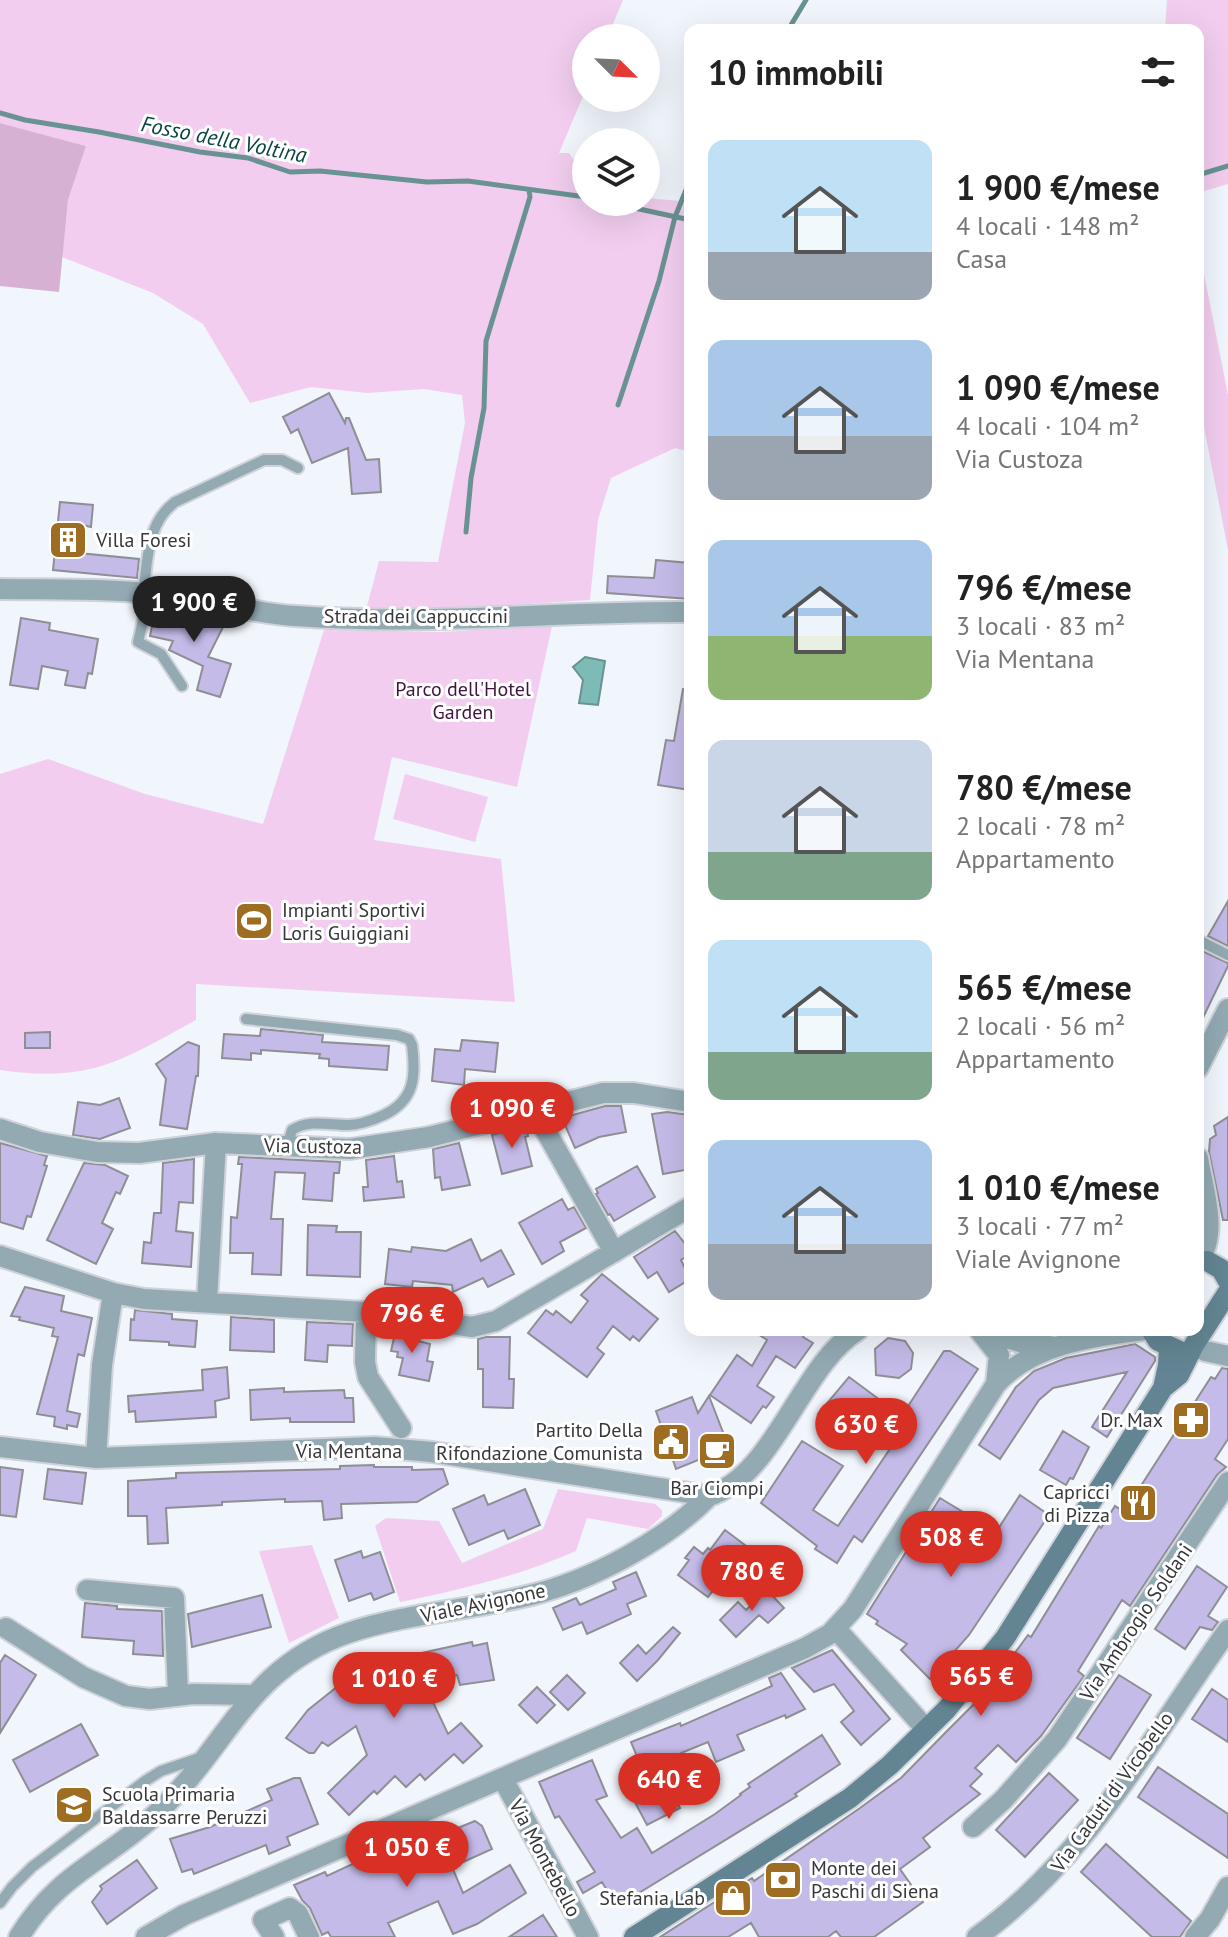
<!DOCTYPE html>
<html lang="it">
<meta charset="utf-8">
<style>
body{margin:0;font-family:"PT Sans",sans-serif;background:#f6f6f6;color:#222;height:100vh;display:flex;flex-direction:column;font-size:30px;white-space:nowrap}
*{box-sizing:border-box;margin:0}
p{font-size:26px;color:#767676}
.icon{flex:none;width:44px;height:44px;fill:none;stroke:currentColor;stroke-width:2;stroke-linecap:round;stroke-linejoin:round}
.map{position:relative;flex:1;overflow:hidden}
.side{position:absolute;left:684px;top:24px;width:520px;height:1312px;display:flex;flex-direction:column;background:#fff;border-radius:16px;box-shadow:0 8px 32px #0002}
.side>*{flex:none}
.needle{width:52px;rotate:114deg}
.tools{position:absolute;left:572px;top:24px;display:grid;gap:16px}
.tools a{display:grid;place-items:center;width:88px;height:88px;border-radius:50%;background:#fff;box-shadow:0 8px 32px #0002;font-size:40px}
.price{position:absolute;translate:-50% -68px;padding:0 18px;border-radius:28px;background:#d93025;color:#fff;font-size:26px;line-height:52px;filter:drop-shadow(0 2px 4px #0008)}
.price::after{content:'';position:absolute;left:50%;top:48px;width:24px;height:18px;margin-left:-12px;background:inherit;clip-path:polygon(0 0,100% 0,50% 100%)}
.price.active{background:#222;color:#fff}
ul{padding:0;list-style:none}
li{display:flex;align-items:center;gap:24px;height:200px;padding:0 24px}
li span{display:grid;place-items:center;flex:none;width:224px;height:160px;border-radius:16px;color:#555}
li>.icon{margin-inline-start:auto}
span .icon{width:96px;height:96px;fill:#fffc;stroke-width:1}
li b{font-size:34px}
h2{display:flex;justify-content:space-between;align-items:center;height:96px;padding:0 24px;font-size:34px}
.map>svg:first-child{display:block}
</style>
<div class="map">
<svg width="1228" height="1937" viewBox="0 0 1228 1937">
<rect width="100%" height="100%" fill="#f1f5fc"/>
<path fill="#f2cdef" d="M0 0H623L607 38H586V89L559 153H569L586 177V202H646V197C661 202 676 197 690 205V452L675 448 611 478 598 520 590 600 436 610H366L379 561 438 562 465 423 462 395 424 389 367 393 311 387 250 403 203 324 153 293 62 257 68 200 86 146 0 123Z
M1167 0H1228V184L1198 193V30H1165Z
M1198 244 1228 395V550L1198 396Z
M552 626 517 787 392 757 374 840 501 859 515 1002 196 984V1020C121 1061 90 1083 0 1070V774L48 759 145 794 263 824 324 630 439 632Z
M405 774 488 797 475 842 393 819Z
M558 1489 655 1504 662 1510V1516L648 1529 587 1518 576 1551C519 1576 460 1590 400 1602L375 1526 386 1518 439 1521 462 1563 543 1529Z
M312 1545 339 1618 289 1643 259 1551Z"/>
<path fill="#d7b1d4" d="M0 123 86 146 68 200 59 292 0 286Z"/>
<path fill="#7dbbb7" stroke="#689392" stroke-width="2" d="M585 657 605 661 598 705 579 703 583 680 573 667Z"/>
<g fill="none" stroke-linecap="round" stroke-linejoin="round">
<path stroke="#689392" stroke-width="5" d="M788 30 806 0
M0 113 25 120 99 132 200 152 248 158 290 172 320 171 427 182 468 181 586 197
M1198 175 1228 166
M607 202 690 220
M618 405 659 281 675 217 690 180
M466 532 471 478 484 408 486 341 530 197 529 190"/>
</g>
<path fill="#c5bbe9" stroke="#8f8e94" stroke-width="2" d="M329 393 345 423 346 418H349L366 460 379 459 381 492 352 494 348 448 312 463 298 429 291 433 283 417Z
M60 502 93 505 91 527 82 525 79 553 139 559 137 578 53 570Z
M656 560 690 563V599L607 593 608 576 654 578Z
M156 607 227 619 208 657 231 664 220 697 197 690 203 666 169 650 173 641 150 636Z
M21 618 50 623 49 630 98 639 92 674 88 673 85 688 65 685 68 671 42 666 38 689 10 685Z
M683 689 690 690V790L658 785 666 740 674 741Z
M1228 901V946L1208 936Z
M1200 950 1228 963V966L1198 1028Z
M261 1029 323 1035 322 1042 389 1046 387 1070 329 1066V1059L319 1058 320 1054 261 1050V1054L251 1053V1060L222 1058 224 1034 260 1036Z
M50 1032V1048H25V1033Z
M462 1040 498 1043 495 1072 465 1069 464 1085 432 1081 435 1049 460 1051Z
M188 1042 199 1046 198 1076H196L187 1129 160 1125 166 1079 156 1064Z
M119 1098 130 1128 100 1139 73 1135 78 1102 100 1105Z
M605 1106H621L626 1132 599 1137 575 1148 562 1118Z
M667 1112 689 1115 690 1169 663 1174 652 1114Z
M1228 1117V1220H1223L1209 1152 1210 1139 1216 1135 1214 1126Z
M526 1126 528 1136 525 1137 532 1166 502 1174 492 1135Z
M0 1143 47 1156 44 1165 47 1166 31 1217 27 1216 23 1229 0 1222Z
M459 1143 470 1185 442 1190 440 1177 435 1178 433 1149Z
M394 1156 397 1182 402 1181 404 1197 364 1201 363 1187H368L366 1160Z
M239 1157 340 1162 339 1173H334L332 1201 303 1199 305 1173 275 1172 271 1219H283L281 1275 252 1274 253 1253H230L231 1217 237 1218 242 1164H238Z
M194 1159 193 1203 179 1202 176 1231 193 1233 191 1267 142 1263 144 1242 151 1243 154 1213H161L163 1163Z
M84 1163 105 1165 128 1176 120 1194 116 1192 102 1223 113 1229 96 1264 47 1240Z
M637 1166 655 1197 614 1221 610 1214 608 1215 596 1194 598 1193 596 1189Z
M562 1199 568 1210 574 1207 586 1228 560 1242 564 1251 542 1264 519 1223Z
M308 1225 337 1226 336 1232H361L360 1277 307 1275Z
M675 1231 690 1250V1254L681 1260 690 1279 669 1292 657 1272 648 1278 634 1257Z
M471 1239 481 1261 501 1250 514 1274 488 1287 483 1278 453 1292 452 1285 413 1281 412 1287 385 1284 389 1249 411 1252 412 1247 446 1251Z
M602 1274 658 1319 639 1341 633 1336 630 1340 613 1326 597 1348 604 1354 587 1377 528 1333 546 1310 553 1315 556 1311 571 1323 588 1301 581 1295Z
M25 1287 64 1296 61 1311 92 1318 84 1356 78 1354 67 1411 80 1414 77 1427 67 1425V1429L54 1426 55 1417 37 1414 58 1337 52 1336 54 1328 19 1320 20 1317 11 1316Z
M135 1310 172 1314V1319L197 1321 195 1347 169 1345V1342L130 1340 131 1319 134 1320Z
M231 1317 274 1320V1352L230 1350Z
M307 1322 353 1324 352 1346 328 1345 327 1362 305 1360Z
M396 1329 419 1335 418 1341 430 1344 427 1361 433 1362 429 1381 399 1375 403 1358 397 1357 398 1352 391 1351Z
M752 1330H807L803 1337 813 1343 795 1368 776 1356 757 1386 774 1397 766 1408 763 1406 751 1423 710 1395 737 1355 752 1366 767 1340Z
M486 1337H510L509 1379H514L513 1408 483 1407V1369H478V1339Z
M888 1338 905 1341 913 1353 911 1369 899 1378 876 1375 875 1349Z
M1135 1344 1155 1357V1361L1107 1437 1092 1427 1127 1372 1053 1388 1039 1400 1000 1459 979 1445 1016 1387 1034 1371 1066 1358Z
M944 1351H950L978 1369 862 1542 854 1536 837 1563 815 1549 817 1546 761 1503 802 1441 843 1466 813 1510 838 1526 908 1422 901 1417Z
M227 1367 229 1398 215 1401 216 1417 136 1422 135 1411 129 1412 128 1396 203 1390 202 1370Z
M1222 1368 1228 1369V1439L1215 1459 1226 1467 1217 1475 1130 1606 1122 1600 1078 1671 1084 1676 1041 1736 1016 1762 998 1745 975 1768 982 1774 970 1786 980 1794 923 1838 930 1847 900 1869 923 1902 874 1937H841L836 1931 828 1937H759L751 1923 728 1937H660L752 1878 754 1881 860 1808 901 1778 947 1731 987 1691 1028 1635 1031 1637 1099 1526 1101 1528 1115 1506 1124 1512 1211 1377 1215 1379Z
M849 1377 888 1406 866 1436 856 1428 849 1437 818 1414Z
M284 1388V1392L344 1390 345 1398H353L354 1422H290V1418L251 1420 250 1390Z
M709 1396 731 1453 710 1461 708 1456 676 1469 656 1411 692 1397 698 1413Z
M1063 1431 1089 1447 1073 1479 1070 1478 1066 1485 1040 1470Z
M374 1465V1467H412V1470L443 1469 448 1484 417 1502 341 1504 342 1518 324 1520 322 1501 285 1502V1499L222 1502V1505L166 1508 168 1543 148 1544 147 1516H128V1481L176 1478V1473L340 1469V1466Z
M0 1467 23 1470 16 1517 0 1515Z
M48 1469 86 1473 82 1504 44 1499Z
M525 1489 540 1525 508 1539 504 1530 469 1545 453 1509 484 1495 488 1505Z
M1020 1495 1049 1515 969 1635 930 1679 901 1650 907 1644 876 1624 878 1621 867 1614 940 1498 996 1532Z
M725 1530 754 1552 732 1576 727 1572 708 1597 678 1575 689 1560 685 1558 694 1547 703 1554 708 1548 710 1550Z
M361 1551 363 1558 380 1552 394 1592 374 1600 371 1593 349 1601 335 1560Z
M1197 1566 1227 1587 1208 1616 1218 1622 1212 1630 1200 1627 1185 1649 1155 1629Z
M636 1572 646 1596 627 1604 631 1614 587 1634 582 1622 563 1630 553 1608 576 1598 580 1605 616 1589 613 1582Z
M767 1590 784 1608 768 1623 759 1615 736 1637 720 1620 738 1602 746 1610Z
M262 1595 271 1627 192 1647 188 1614Z
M85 1603 117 1606V1609L162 1611 163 1656 133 1654 134 1641 82 1637Z
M673 1627 680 1633 658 1660 637 1681 620 1663 638 1645 646 1654Z
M472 1642 473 1646 487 1643 494 1680 460 1685 457 1675 423 1681 448 1734 461 1723 482 1746 463 1763 454 1754 425 1780 420 1774 406 1787 395 1776 377 1794 374 1791 349 1815 328 1793 367 1755 356 1726 328 1746 322 1742 314 1753H309L286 1738 308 1710 367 1663 371 1668 399 1664 398 1658Z
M832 1650 890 1719 861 1745 841 1722 854 1711 834 1684 814 1692 792 1668Z
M5 1655 36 1675 0 1733V1663Z
M781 1673 805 1709 786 1718 785 1715 737 1735 744 1750 716 1762 708 1742 681 1753 700 1788 676 1801 680 1808 647 1825 630 1793 648 1783 631 1742 680 1723 681 1726 772 1686 769 1678Z
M567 1675 585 1693 568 1710 550 1692Z
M1119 1675 1151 1695 1110 1759 1077 1738Z
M537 1687 555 1705 537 1723 519 1705Z
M1212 1689 1228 1700V1742L1192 1719Z
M81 1724 98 1755 30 1792 13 1760Z
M822 1735 840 1764 795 1794 797 1796 621 1904 615 1895 611 1897 602 1882 583 1893 577 1882 595 1872 559 1816 555 1818 539 1782 592 1760 607 1796 596 1800 621 1838 637 1828 652 1853 715 1814 741 1795 740 1794 750 1787 748 1784Z
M1158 1767 1228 1814V1858L1138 1797Z
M1049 1773 1078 1800 1025 1857 996 1830Z
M294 1778H300L318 1824 287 1837 290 1845 269 1854 266 1845 194 1874 192 1869 182 1872 170 1839 210 1827 272 1800 267 1789Z
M475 1821 482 1826 492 1849 452 1867 463 1893 510 1865 526 1893 477 1924 453 1934 438 1901 388 1923 395 1937H331L328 1932 322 1935 310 1908 302 1900 294 1885 325 1872 327 1876 406 1839 418 1866 450 1849 443 1834Z
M1106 1844 1191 1921 1180 1937H1152L1081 1872Z
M137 1860 157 1888 107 1924 92 1902 102 1889 100 1886Z
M543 1915 557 1937H509Z"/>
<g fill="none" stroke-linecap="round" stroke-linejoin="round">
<defs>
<path id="lane" d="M143 594C148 560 146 524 175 502L264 460H282L298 468
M149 594 138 642 161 654 182 686
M1198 940 1228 955
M246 1019 397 1035 409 1039 412 1045C416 1076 415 1100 384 1115 373 1120 361 1125 348 1125 329 1125 309 1119 292 1130L287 1146
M0 1903 12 1887 32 1867 145 1781 161 1771 202 1757"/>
<path id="street" d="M0 589C58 590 118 588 176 596 216 601 255 614 296 616 427 626 558 611 690 612
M1198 1068 1228 1009
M534 1110 614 1252
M0 1129 40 1142 97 1152 139 1153 216 1143 350 1149 429 1137 603 1093H634L690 1102
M1198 1158C1203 1189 1219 1234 1198 1261
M0 1256 113 1293 144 1299 366 1312 472 1327 496 1321 690 1207
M207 1301 216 1143
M366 1312 365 1362 368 1377 401 1428
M980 1330 1020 1342 1055 1347
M980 1331 999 1355 996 1384
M1194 1345 1205 1351 1228 1356
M0 1447 96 1458 374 1447 432 1452 709 1496C775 1475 801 1365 858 1330
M96 1458 102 1365 113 1293
M87 1590 174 1598 178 1695
M6 1628 83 1677 126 1696 150 1699 193 1694 252 1695
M836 1629 926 1729
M503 1779 588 1937
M973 1827 1003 1800 1057 1739 1228 1482
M19 1937C57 1874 108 1859 157 1813 228 1746 247 1668 348 1633 407 1613 471 1610 531 1595 592 1580 665 1541 709 1496
M146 1937 184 1915 805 1648 830 1634 853 1609 996 1384C1032 1344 1094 1336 1144 1330
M274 1937 263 1920 290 1908 298 1914 309 1937
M977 1937C1088 1857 1150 1739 1228 1630
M1195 1937 1210 1919 1228 1887"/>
<path id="secondary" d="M1207 1261 1221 1269 1228 1281
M1151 1330 1158 1341 1180 1351
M1163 1388 1179 1375 1194 1345 1228 1292
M634 1937 850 1798 890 1765 947 1709 1005 1638 1163 1388 1168 1365 1169 1348"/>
</defs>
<use href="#lane" stroke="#cfd3d9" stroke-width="14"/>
<use href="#street" stroke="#cfd3d9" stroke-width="24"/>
<use href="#secondary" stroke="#cfd3d9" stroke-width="24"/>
<use href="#lane" stroke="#93aab3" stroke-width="10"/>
<use href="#street" stroke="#93aab3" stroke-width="20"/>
<use href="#secondary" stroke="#638593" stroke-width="20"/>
</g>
<defs>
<symbol id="building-square" viewBox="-11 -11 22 22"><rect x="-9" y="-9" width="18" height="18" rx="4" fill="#9f6d22" stroke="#fff"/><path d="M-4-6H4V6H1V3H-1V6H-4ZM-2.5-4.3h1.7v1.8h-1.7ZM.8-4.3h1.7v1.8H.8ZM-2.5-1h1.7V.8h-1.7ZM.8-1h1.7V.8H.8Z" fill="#fff"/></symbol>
<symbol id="stadium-square" viewBox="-11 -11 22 22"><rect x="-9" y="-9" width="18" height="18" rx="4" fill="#9f6d22" stroke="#fff"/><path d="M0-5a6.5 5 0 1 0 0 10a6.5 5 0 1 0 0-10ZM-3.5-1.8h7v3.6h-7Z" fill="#fff"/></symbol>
<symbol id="pharmacy-square" viewBox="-11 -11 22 22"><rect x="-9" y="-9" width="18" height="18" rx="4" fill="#9f6d22" stroke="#fff"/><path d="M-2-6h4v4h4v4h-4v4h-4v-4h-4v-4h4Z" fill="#fff"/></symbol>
<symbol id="civic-square" viewBox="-11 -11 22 22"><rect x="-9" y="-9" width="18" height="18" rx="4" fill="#9f6d22" stroke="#fff"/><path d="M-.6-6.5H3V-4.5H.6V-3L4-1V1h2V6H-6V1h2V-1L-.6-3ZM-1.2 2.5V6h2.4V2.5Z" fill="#fff"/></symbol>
<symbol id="cafe-square" viewBox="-11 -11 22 22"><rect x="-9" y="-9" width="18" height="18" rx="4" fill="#9f6d22" stroke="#fff"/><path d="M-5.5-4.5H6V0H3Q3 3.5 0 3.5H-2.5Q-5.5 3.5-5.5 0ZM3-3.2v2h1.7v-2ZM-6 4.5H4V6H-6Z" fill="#fff"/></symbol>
<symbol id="restaurant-square" viewBox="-11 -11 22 22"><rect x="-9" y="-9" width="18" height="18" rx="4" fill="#9f6d22" stroke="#fff"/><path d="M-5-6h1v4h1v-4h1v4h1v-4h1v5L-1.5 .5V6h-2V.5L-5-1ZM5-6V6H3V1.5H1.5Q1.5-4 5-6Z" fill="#fff"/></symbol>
<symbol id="school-square" viewBox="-11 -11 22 22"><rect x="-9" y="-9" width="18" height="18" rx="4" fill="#9f6d22" stroke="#fff"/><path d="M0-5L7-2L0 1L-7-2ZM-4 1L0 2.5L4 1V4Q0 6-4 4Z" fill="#fff"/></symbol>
<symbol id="bank-square" viewBox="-11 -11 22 22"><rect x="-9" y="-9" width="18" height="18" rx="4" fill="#9f6d22" stroke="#fff"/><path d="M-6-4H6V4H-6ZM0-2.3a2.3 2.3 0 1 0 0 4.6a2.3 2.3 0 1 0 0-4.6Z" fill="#fff"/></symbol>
<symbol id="shop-square" viewBox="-11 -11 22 22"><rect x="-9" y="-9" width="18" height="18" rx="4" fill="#9f6d22" stroke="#fff"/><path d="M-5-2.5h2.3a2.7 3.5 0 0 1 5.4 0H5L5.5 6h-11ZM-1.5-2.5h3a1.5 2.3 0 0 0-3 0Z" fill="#fff"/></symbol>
</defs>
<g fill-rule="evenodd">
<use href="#building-square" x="46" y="518" width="44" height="44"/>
<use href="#stadium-square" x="232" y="899" width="44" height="44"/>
<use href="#pharmacy-square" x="1169" y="1398" width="44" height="44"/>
<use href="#civic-square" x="649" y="1420" width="44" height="44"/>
<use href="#cafe-square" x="695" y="1429" width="44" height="44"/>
<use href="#restaurant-square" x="1116" y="1481" width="44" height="44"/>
<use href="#school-square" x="52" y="1783" width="44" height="44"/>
<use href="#bank-square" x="761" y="1858" width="44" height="44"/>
<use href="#shop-square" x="711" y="1876" width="44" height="44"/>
</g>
<g text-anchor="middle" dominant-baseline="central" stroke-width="6" stroke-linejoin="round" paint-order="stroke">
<g font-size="20" fill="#36373a" stroke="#fff" text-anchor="start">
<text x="96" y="540">Villa Foresi</text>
<text x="282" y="910">Impianti Sportivi<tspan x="282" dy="23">Loris Guiggiani</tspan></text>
<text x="1163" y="1420" text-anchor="end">Dr. Max</text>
<text x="643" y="1430" text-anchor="end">Partito Della<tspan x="643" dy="23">Rifondazione Comunista</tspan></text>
<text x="717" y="1488" text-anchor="middle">Bar Ciompi</text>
<text x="1110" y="1492" text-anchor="end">Capricci<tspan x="1110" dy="23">di Pizza</tspan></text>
<text x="102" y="1794">Scuola Primaria<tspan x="102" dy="23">Baldassarre Peruzzi</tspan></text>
<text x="811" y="1868">Monte dei<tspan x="811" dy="23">Paschi di Siena</tspan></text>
<text x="705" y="1898" text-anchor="end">Stefania Lab</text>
</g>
<g font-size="20" fill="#36373a" stroke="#fff">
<text x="416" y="616">Strada dei Cappuccini</text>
<text transform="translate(313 1146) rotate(1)">Via Custoza</text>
<text x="349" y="1451">Via Mentana</text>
<text transform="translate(483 1603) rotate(-12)">Viale Avignone</text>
<text transform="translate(1136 1622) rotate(-56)">Via Ambrogio Soldani</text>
<text transform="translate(1112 1792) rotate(-54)">Via Caduti di Vicobello</text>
<text transform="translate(545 1858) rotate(62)">Via Montebello</text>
</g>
<g font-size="20" fill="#41133f" stroke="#fff">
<text x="463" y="689">Parco dell'Hotel<tspan x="463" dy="23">Garden</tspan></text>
</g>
<g font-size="22" font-style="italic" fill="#0a4543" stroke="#fff">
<text transform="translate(224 139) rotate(11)">Fosso della Voltina</text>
</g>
</g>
</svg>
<div class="tools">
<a><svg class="needle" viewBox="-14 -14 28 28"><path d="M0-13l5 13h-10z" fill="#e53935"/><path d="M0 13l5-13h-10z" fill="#767676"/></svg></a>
<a><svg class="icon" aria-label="layers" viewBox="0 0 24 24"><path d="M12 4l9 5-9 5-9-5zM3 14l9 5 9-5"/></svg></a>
</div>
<b class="price active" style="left:194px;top:644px">1 900 €</b>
<b class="price" style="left:512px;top:1150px">1 090 €</b>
<b class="price" style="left:412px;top:1355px">796 €</b>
<b class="price" style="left:866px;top:1466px">630 €</b>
<b class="price" style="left:951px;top:1579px">508 €</b>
<b class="price" style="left:752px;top:1613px">780 €</b>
<b class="price" style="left:981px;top:1718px">565 €</b>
<b class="price" style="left:394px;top:1720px">1 010 €</b>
<b class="price" style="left:669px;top:1821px">640 €</b>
<b class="price" style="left:407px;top:1889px">1 050 €</b>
<section class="side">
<h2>10 immobili<svg class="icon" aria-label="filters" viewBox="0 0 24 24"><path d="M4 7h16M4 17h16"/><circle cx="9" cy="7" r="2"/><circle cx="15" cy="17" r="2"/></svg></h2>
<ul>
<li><span style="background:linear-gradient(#bfe0f5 70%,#9aa5b1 0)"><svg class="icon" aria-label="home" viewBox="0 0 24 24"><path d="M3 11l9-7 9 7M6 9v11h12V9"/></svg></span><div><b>1 900 €/mese</b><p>4 locali · 148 m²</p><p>Casa</p></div></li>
<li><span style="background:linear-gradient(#a9c7e8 60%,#9aa5b1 0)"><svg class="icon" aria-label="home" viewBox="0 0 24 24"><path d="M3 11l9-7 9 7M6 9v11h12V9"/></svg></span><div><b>1 090 €/mese</b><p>4 locali · 104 m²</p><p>Via Custoza</p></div></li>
<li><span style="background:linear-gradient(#a9c7e8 60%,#8fb573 0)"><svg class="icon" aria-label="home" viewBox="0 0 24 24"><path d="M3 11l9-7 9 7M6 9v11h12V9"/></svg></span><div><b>796 €/mese</b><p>3 locali · 83 m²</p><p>Via Mentana</p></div></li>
<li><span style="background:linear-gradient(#c9d6e8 70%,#7fa58c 0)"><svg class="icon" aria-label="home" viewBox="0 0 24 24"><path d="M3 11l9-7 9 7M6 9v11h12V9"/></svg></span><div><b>780 €/mese</b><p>2 locali · 78 m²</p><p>Appartamento</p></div></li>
<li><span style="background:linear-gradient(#bfe0f5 70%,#7fa58c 0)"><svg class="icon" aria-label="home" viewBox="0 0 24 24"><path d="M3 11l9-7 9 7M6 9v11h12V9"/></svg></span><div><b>565 €/mese</b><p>2 locali · 56 m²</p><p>Appartamento</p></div></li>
<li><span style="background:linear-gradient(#a9c7e8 65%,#9aa5b1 0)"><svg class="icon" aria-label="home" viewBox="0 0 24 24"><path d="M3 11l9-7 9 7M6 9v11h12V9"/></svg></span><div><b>1 010 €/mese</b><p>3 locali · 77 m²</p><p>Viale Avignone</p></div></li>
</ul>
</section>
</div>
